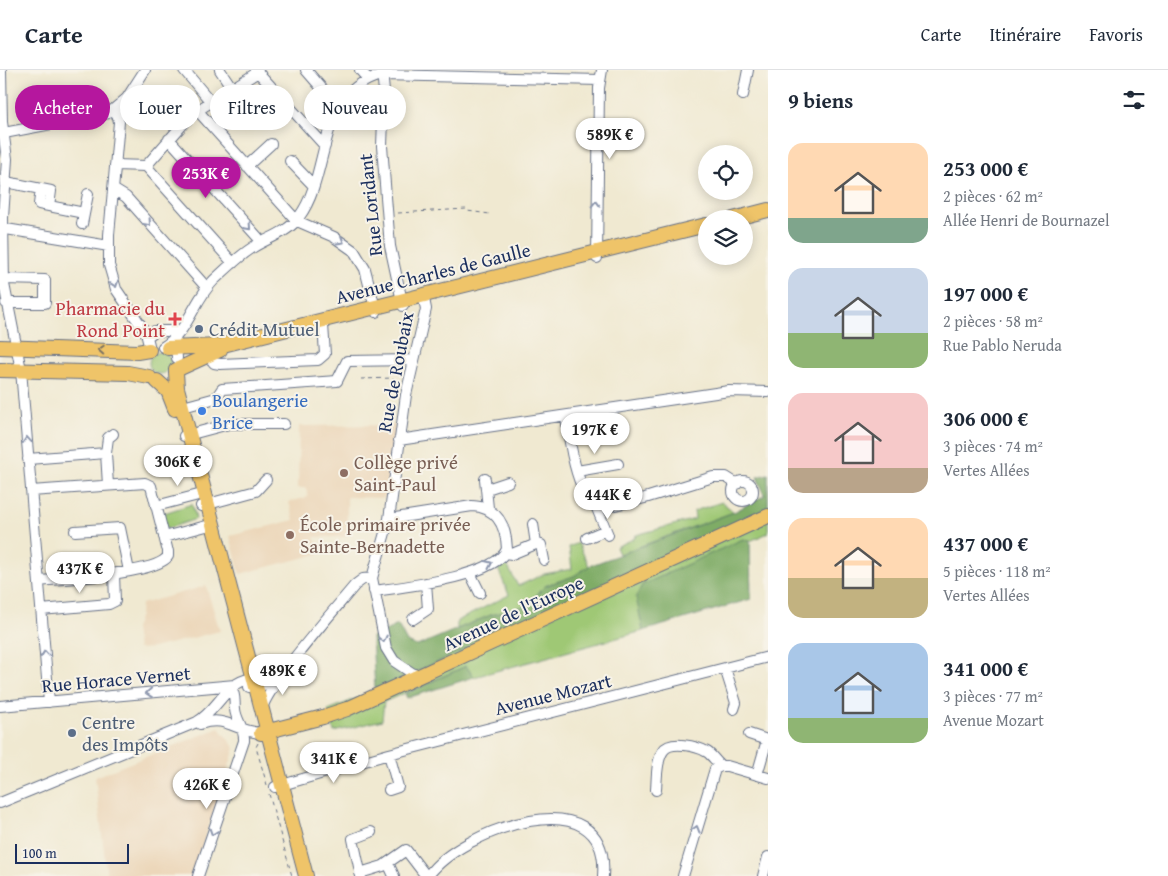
<!DOCTYPE html>
<html lang="fr">
<meta charset="utf-8">
<style>
body{margin:0;font-family:"Gentium Book Plus",serif;background:#f6f6f7;color:#1f2937;height:100vh;display:flex;flex-direction:column;font-size:19px;white-space:nowrap}
*{box-sizing:border-box;margin:0}
p{font-size:16px;color:#747a83}
.icon{flex:none;width:28px;height:28px;fill:none;stroke:currentColor;stroke-width:2;stroke-linecap:round;stroke-linejoin:round}
.map{position:relative;flex:1;overflow:hidden}
.sheet{display:flex;flex-direction:column;background:#fff;width:400px}
.sheet>*{flex:none}
.hud{position:absolute;left:15px;top:15px;width:475px;height:45px;display:flex;gap:10px}
.tools{position:absolute;left:698px;top:75px;display:grid;gap:10px}
.tools a{display:grid;place-items:center;width:55px;height:55px;border-radius:50%;background:#fff;box-shadow:0 2px 12px #0003;font-size:25px}
.scale{position:absolute;left:15px;bottom:12px;width:114px;box-sizing:border-box;padding-left:5px;border:2px solid #1b2f5e;border-top:0;font-size:14px;line-height:18px;white-space:nowrap;color:#1b2f5e;-webkit-text-stroke:4px #f7f3e8;paint-order:stroke}
.price{position:absolute;translate:-50% -42px;padding:0 11px;border-radius:18px;background:#fff;color:#222;font-size:16px;line-height:32px;filter:drop-shadow(0 1px 2px #0008)}
.price::after{content:'';position:absolute;left:50%;top:30px;width:15px;height:11px;margin-left:-8px;background:inherit;clip-path:polygon(0 0,100% 0,50% 100%)}
.price.selected{background:#b5179e;color:#fff}
ul{padding:0;list-style:none}
li{display:flex;align-items:center;gap:15px;height:125px;padding:0 20px}
li span{display:grid;place-items:center;flex:none;width:140px;height:100px;border-radius:15px;color:#555}
li>.icon{margin-inline-start:auto}
span .icon{width:60px;height:60px;fill:#fffc;stroke-width:1}
li b{font-size:21px}
h2{display:flex;justify-content:space-between;align-items:center;height:60px;padding:0 20px;font-size:21px}
.pill{padding:0 18px;border-radius:22px;background:#fff;box-shadow:0 2px 12px #0003;font-size:18px;line-height:45px}
.pill.selected{background:#b5179e;color:#fff}
header{display:flex;align-items:center;gap:30px;box-sizing:border-box;height:70px;padding:0 25px;background:#fff;border-bottom:1px solid #e0e1e3}
header strong{font-size:24px}
nav{display:flex;gap:28px;margin-inline-start:auto;font-size:18px}
main{display:flex;flex:1;min-height:0}
.map>svg:first-child{display:block}
</style>
<header>
<strong>Carte</strong>
<nav><a>Carte</a><a>Itinéraire</a><a>Favoris</a></nav>
</header>
<main>
<div class="map">
<svg width="768" height="806" viewBox="0 0 768 806">
<rect width="100%" height="100%" fill="#f7f3e8"/>
<filter id="ink" filterUnits="userSpaceOnUse"><feTurbulence type="fractalNoise" baseFrequency=".02" numOctaves="2"/><feDisplacementMap in="SourceGraphic" scale="10" xChannelSelector="R" yChannelSelector="G"/><feConvolveMatrix kernelMatrix="1 2 1 2 8 2 1 2 1" color-interpolation-filters="sRGB"/></filter>
<filter id="wash" filterUnits="userSpaceOnUse"><feTurbulence type="fractalNoise" baseFrequency=".0096" numOctaves="4" result="noise"/><feDisplacementMap in="SourceGraphic" scale="20" xChannelSelector="R" yChannelSelector="G"/><feGaussianBlur stdDeviation="1.12" result="paint"/><feColorMatrix in="noise" values="0 0 0 0 0 0 0 0 0 0 0 0 0 0 0 0 0 1.4 0 .05"/><feComposite in="paint" operator="in"/></filter>
<g filter="url(#wash)">
<rect width="100%" height="100%" fill="#f0e9d1"/>
<path fill="#ecd7ba" d="M397 355 384 428 347 427V467H314L320 481 318 484 240 504 230 466 294 450 289 432 308 427 306 418H298L299 356Z
M206 516 220 561 153 578 138 579 135 559 140 545 141 534Z
M219 658 235 678 192 806H107L95 707Z"/>
<path fill="#9fc874" stroke="#5d7c69" d="M149 293a11 11 0 1 1 22 0a11 11 0 1 1-22 0Z
M722 432 734 442 619 484 616 477 635 468 636 465 695 449 694 441Z
M192 434 196 449 166 459 161 444Z
M768 439V463L750 471 743 469 637 527 643 561 474 607 466 596 384 632 382 650 334 662 328 640 375 621Z
M578 473 589 496 574 506 545 516 525 536 491 545 457 559V551L509 525 498 499 507 495 518 516 544 504 572 499 569 477Z"/>
<path fill="#7fac66" stroke="#4d6e62" d="M768 404V439L375 621 372 567 398 555 407 572 417 576 491 545 525 536 545 516 574 506 589 496 734 442 765 425 757 407Z
M743 469 750 471 751 529 643 561 636 527 642 515Z
M466 596 474 607 407 628 405 624Z"/>
</g>
<g filter="url(#ink)">
<g fill="none" stroke-linecap="round" stroke-linejoin="round">
<defs>
<path id="minor" d="M1 0 2 52 7 89 3 148 4 214 21 300 49 632
M184 0 211 32
M220 0 232 18
M256 0 325 76
M306 0 338 37
M360 0 368 9
M382 0 384 22 382 76 386 127 390 176 403 236
M227 21 253 50
M743 25 748 0
M116 39 119 52 109 165V195L116 219 146 263 150 279
M197 40 297 151 334 167 354 181 365 199 376 242
M4 63 109 43 127 28 145 0
M169 69 262 172
M290 91 314 116
M115 95 146 96 192 44 258 2
M146 96 233 193
M247 96 271 74
M6 112 51 121 49 136
M41 119 39 134 84 143
M113 119 126 127 207 218
M82 154 88 124
M0 158 109 176
M597 188 599 18 602 0
M3 209 45 210V233H6
M148 266 155 261H181
M176 272 177 288
M163 277C188 263 194 229 214 210 226 199 238 187 252 178 267 168 288 163 299 147 332 103 314 23 381 5L600 10
M208 285 214 293 220 294 318 290 325 284 323 255
M183 337 216 328 222 319 337 311 347 291 414 290
M566 346C569 369 576 422 596 436L607 437 645 428 713 407H726L737 414
M184 366 229 354H284
M399 370 729 321 768 322
M106 383 108 415
M28 389 106 383 108 368 113 364
M577 401 618 394
M485 409 488 438
M733 421a10 10 0 1 1 20 0a10 10 0 1 1-20 0Z
M487 419 508 412
M31 421 145 413 151 416 153 424
M154 427 167 478
M156 436 206 423
M201 436 256 421 266 410
M596 436 608 465
M533 454 536 474 541 475 544 490
M75 461 120 458 129 501
M164 467 214 454
M587 468 606 460
M505 483 512 484 536 474
M470 503 480 523
M39 511C61 509 158 504 168 486V481
M374 521C402 517 496 507 507 479 506 455 497 437 472 436L389 449
M41 540 109 534 115 531 114 504
M413 549 428 539 426 513
M725 598 736 633 734 639
M418 607 394 591 386 578 372 508 389 449 406 325 426 239 423 224
M249 617 268 614 279 609
M0 636 235 615
M262 639C266 617 337 537 355 515L363 509 372 508
M200 654C227 645 234 661 261 663
M749 664 767 670 757 705
M275 717 389 684 768 587
M389 720 398 717 389 684
M656 720C657 708 656 691 663 681 670 670 697 676 707 682 712 685 716 692 721 696
M0 733 197 652C217 641 226 612 250 609L255 612
M388 793 394 806
M360 803 383 796 406 780 426 806
M198 806 244 671C245 658 236 651 235 639 234 630 236 626 231 618
M361 806 353 769 371 762
M428 806C460 760 611 705 603 806
M683 806 715 699 721 696H727L768 708
M763 806 768 787"/>
<path id="major" d="M733 149 768 140
M0 277 137 282 149 280
M168 278 219 276 706 155
M0 300 128 303 149 307
M176 300 220 280
M176 302 177 318 306 806
M157 311 168 321 175 339
M261 663 323 647 347 639 768 446"/>
</defs>
<use href="#minor" stroke="#667086" stroke-width="12"/>
<use href="#major" stroke="#667086" stroke-width="16"/>
<path stroke="#667086" stroke-width="1" stroke-dasharray="4 4" stroke-linecap="butt" d="M398 143 466 139 467 141 490 144
M361 309 393 308 394 311 399 312
M258 673 256 677 267 715
M269 724 292 806"/>
<use href="#minor" stroke="#fff" stroke-width="10"/>
<use href="#major" stroke="#efc469" stroke-width="14"/>
</g>
<defs><path id="oneway-chevron" d="M-2-3.5L2.5 0L-2 3.5" fill="none" stroke-width="1.6" stroke-linecap="round" stroke-linejoin="round" transform="scale(1.25)"/></defs>
<g stroke="#8d97ae">
<use href="#oneway-chevron" transform="translate(596 134) rotate(-89)"/>
<use href="#oneway-chevron" transform="translate(148 153) rotate(48)"/>
<use href="#oneway-chevron" transform="translate(248 157) rotate(48)"/>
<use href="#oneway-chevron" transform="translate(341 171) rotate(31)"/>
<use href="#oneway-chevron" transform="translate(115 214) rotate(70)"/>
<use href="#oneway-chevron" transform="translate(27 370) rotate(-95)"/>
<use href="#oneway-chevron" transform="translate(489 494) rotate(-24)"/>
<use href="#oneway-chevron" transform="translate(383 569) rotate(77)"/>
<use href="#oneway-chevron" transform="translate(45 584) rotate(-95)"/>
<use href="#oneway-chevron" transform="translate(149 623) rotate(175)"/>
<use href="#oneway-chevron" transform="translate(696 759) rotate(-74)"/>
<use href="#oneway-chevron" transform="translate(213 762) rotate(109)"/>
</g>
<use stroke="#7a7263" href="#oneway-chevron" transform="translate(101 280) rotate(-177)"/>
</g>
<path fill="#e0444e" stroke="#f7f3e8" stroke-width="2" d="M172.5 241.5h5v5h5v5h-5v5h-5v-5h-5v-5h5z"/>
<g fill="#5c6f8a" stroke="#f7f3e8" stroke-width="2">
<circle cx="199" cy="259" r="5"/>
<circle cx="72" cy="663" r="5"/>
</g>
<circle fill="#3f7fe0" stroke="#f7f3e8" stroke-width="2" cx="202" cy="341" r="5"/>
<g fill="#8d6e63" stroke="#f7f3e8" stroke-width="2">
<circle cx="344" cy="403" r="5"/>
<circle cx="290" cy="465" r="5"/>
</g>
<g text-anchor="middle" dominant-baseline="central" stroke-width="4" stroke-linejoin="round" paint-order="stroke">
<g font-size="19" fill="#1b2f5e" stroke="#f7f3e8">
<text transform="translate(370 135) rotate(-96)">Rue Loridant</text>
<text transform="translate(433 203) rotate(-14)">Avenue Charles de Gaulle</text>
<text transform="translate(395 302) rotate(-79)">Rue de Roubaix</text>
<text transform="translate(513 543) rotate(-25)">Avenue de l'Europe</text>
<text transform="translate(116 609) rotate(-5)">Rue Horace Vernet</text>
<text transform="translate(553 624) rotate(-14)">Avenue Mozart</text>
</g>
<g font-size="19" fill="#be3a42" stroke="#f7f3e8" text-anchor="end">
<text x="165" y="238">Pharmacie du<tspan x="165" dy="22">Rond Point</tspan></text>
</g>
<g font-size="19" fill="#4e5e75" stroke="#f7f3e8" text-anchor="start">
<text x="209" y="259">Crédit Mutuel</text>
<text x="82" y="652">Centre<tspan x="82" dy="22">des Impôts</tspan></text>
</g>
<g font-size="19" fill="#366cbe" stroke="#f7f3e8" text-anchor="start">
<text x="212" y="330">Boulangerie<tspan x="212" dy="22">Brice</tspan></text>
</g>
<g font-size="19" fill="#785e54" stroke="#f7f3e8" text-anchor="start">
<text x="354" y="392">Collège privé<tspan x="354" dy="22">Saint-Paul</tspan></text>
<text x="300" y="454">École primaire privée<tspan x="300" dy="22">Sainte-Bernadette</tspan></text>
</g>
</g>
</svg>
<div class="tools">
<a><svg class="icon" aria-label="locate" viewBox="0 0 24 24"><circle cx="12" cy="12" r="6"/><path d="M12 2v4M12 18v4M2 12h4M18 12h4"/></svg></a>
<a><svg class="icon" aria-label="layers" viewBox="0 0 24 24"><path d="M12 4l9 5-9 5-9-5zM3 14l9 5 9-5"/></svg></a>
</div>
<div class="scale">100 m</div>
<b class="price" style="left:610px;top:90px">589K €</b>
<b class="price selected" style="left:206px;top:129px">253K €</b>
<b class="price" style="left:595px;top:385px">197K €</b>
<b class="price" style="left:178px;top:417px">306K €</b>
<b class="price" style="left:608px;top:450px">444K €</b>
<b class="price" style="left:80px;top:524px">437K €</b>
<b class="price" style="left:283px;top:626px">489K €</b>
<b class="price" style="left:334px;top:714px">341K €</b>
<b class="price" style="left:207px;top:740px">426K €</b>
<div class="hud">
<a class="pill selected">Acheter</a>
<a class="pill">Louer</a>
<a class="pill">Filtres</a>
<a class="pill">Nouveau</a>
</div>
</div>
<section class="sheet">
<h2>9 biens<svg class="icon" aria-label="filters" viewBox="0 0 24 24"><path d="M4 7h16M4 17h16"/><circle cx="9" cy="7" r="2"/><circle cx="15" cy="17" r="2"/></svg></h2>
<ul>
<li><span style="background:linear-gradient(#ffd9b3 75%,#7fa58c 0)"><svg class="icon" aria-label="home" viewBox="0 0 24 24"><path d="M3 11l9-7 9 7M6 9v11h12V9"/></svg></span><div><b>253 000 €</b><p>2 pièces · 62 m²</p><p>Allée Henri de Bournazel</p></div></li>
<li><span style="background:linear-gradient(#c9d6e8 65%,#8fb573 0)"><svg class="icon" aria-label="home" viewBox="0 0 24 24"><path d="M3 11l9-7 9 7M6 9v11h12V9"/></svg></span><div><b>197 000 €</b><p>2 pièces · 58 m²</p><p>Rue Pablo Neruda</p></div></li>
<li><span style="background:linear-gradient(#f6c9c9 75%,#b9a48a 0)"><svg class="icon" aria-label="home" viewBox="0 0 24 24"><path d="M3 11l9-7 9 7M6 9v11h12V9"/></svg></span><div><b>306 000 €</b><p>3 pièces · 74 m²</p><p>Vertes Allées</p></div></li>
<li><span style="background:linear-gradient(#ffd9b3 60%,#c2b280 0)"><svg class="icon" aria-label="home" viewBox="0 0 24 24"><path d="M3 11l9-7 9 7M6 9v11h12V9"/></svg></span><div><b>437 000 €</b><p>5 pièces · 118 m²</p><p>Vertes Allées</p></div></li>
<li><span style="background:linear-gradient(#a9c7e8 75%,#8fb573 0)"><svg class="icon" aria-label="home" viewBox="0 0 24 24"><path d="M3 11l9-7 9 7M6 9v11h12V9"/></svg></span><div><b>341 000 €</b><p>3 pièces · 77 m²</p><p>Avenue Mozart</p></div></li>
</ul>
</section>
</main>
